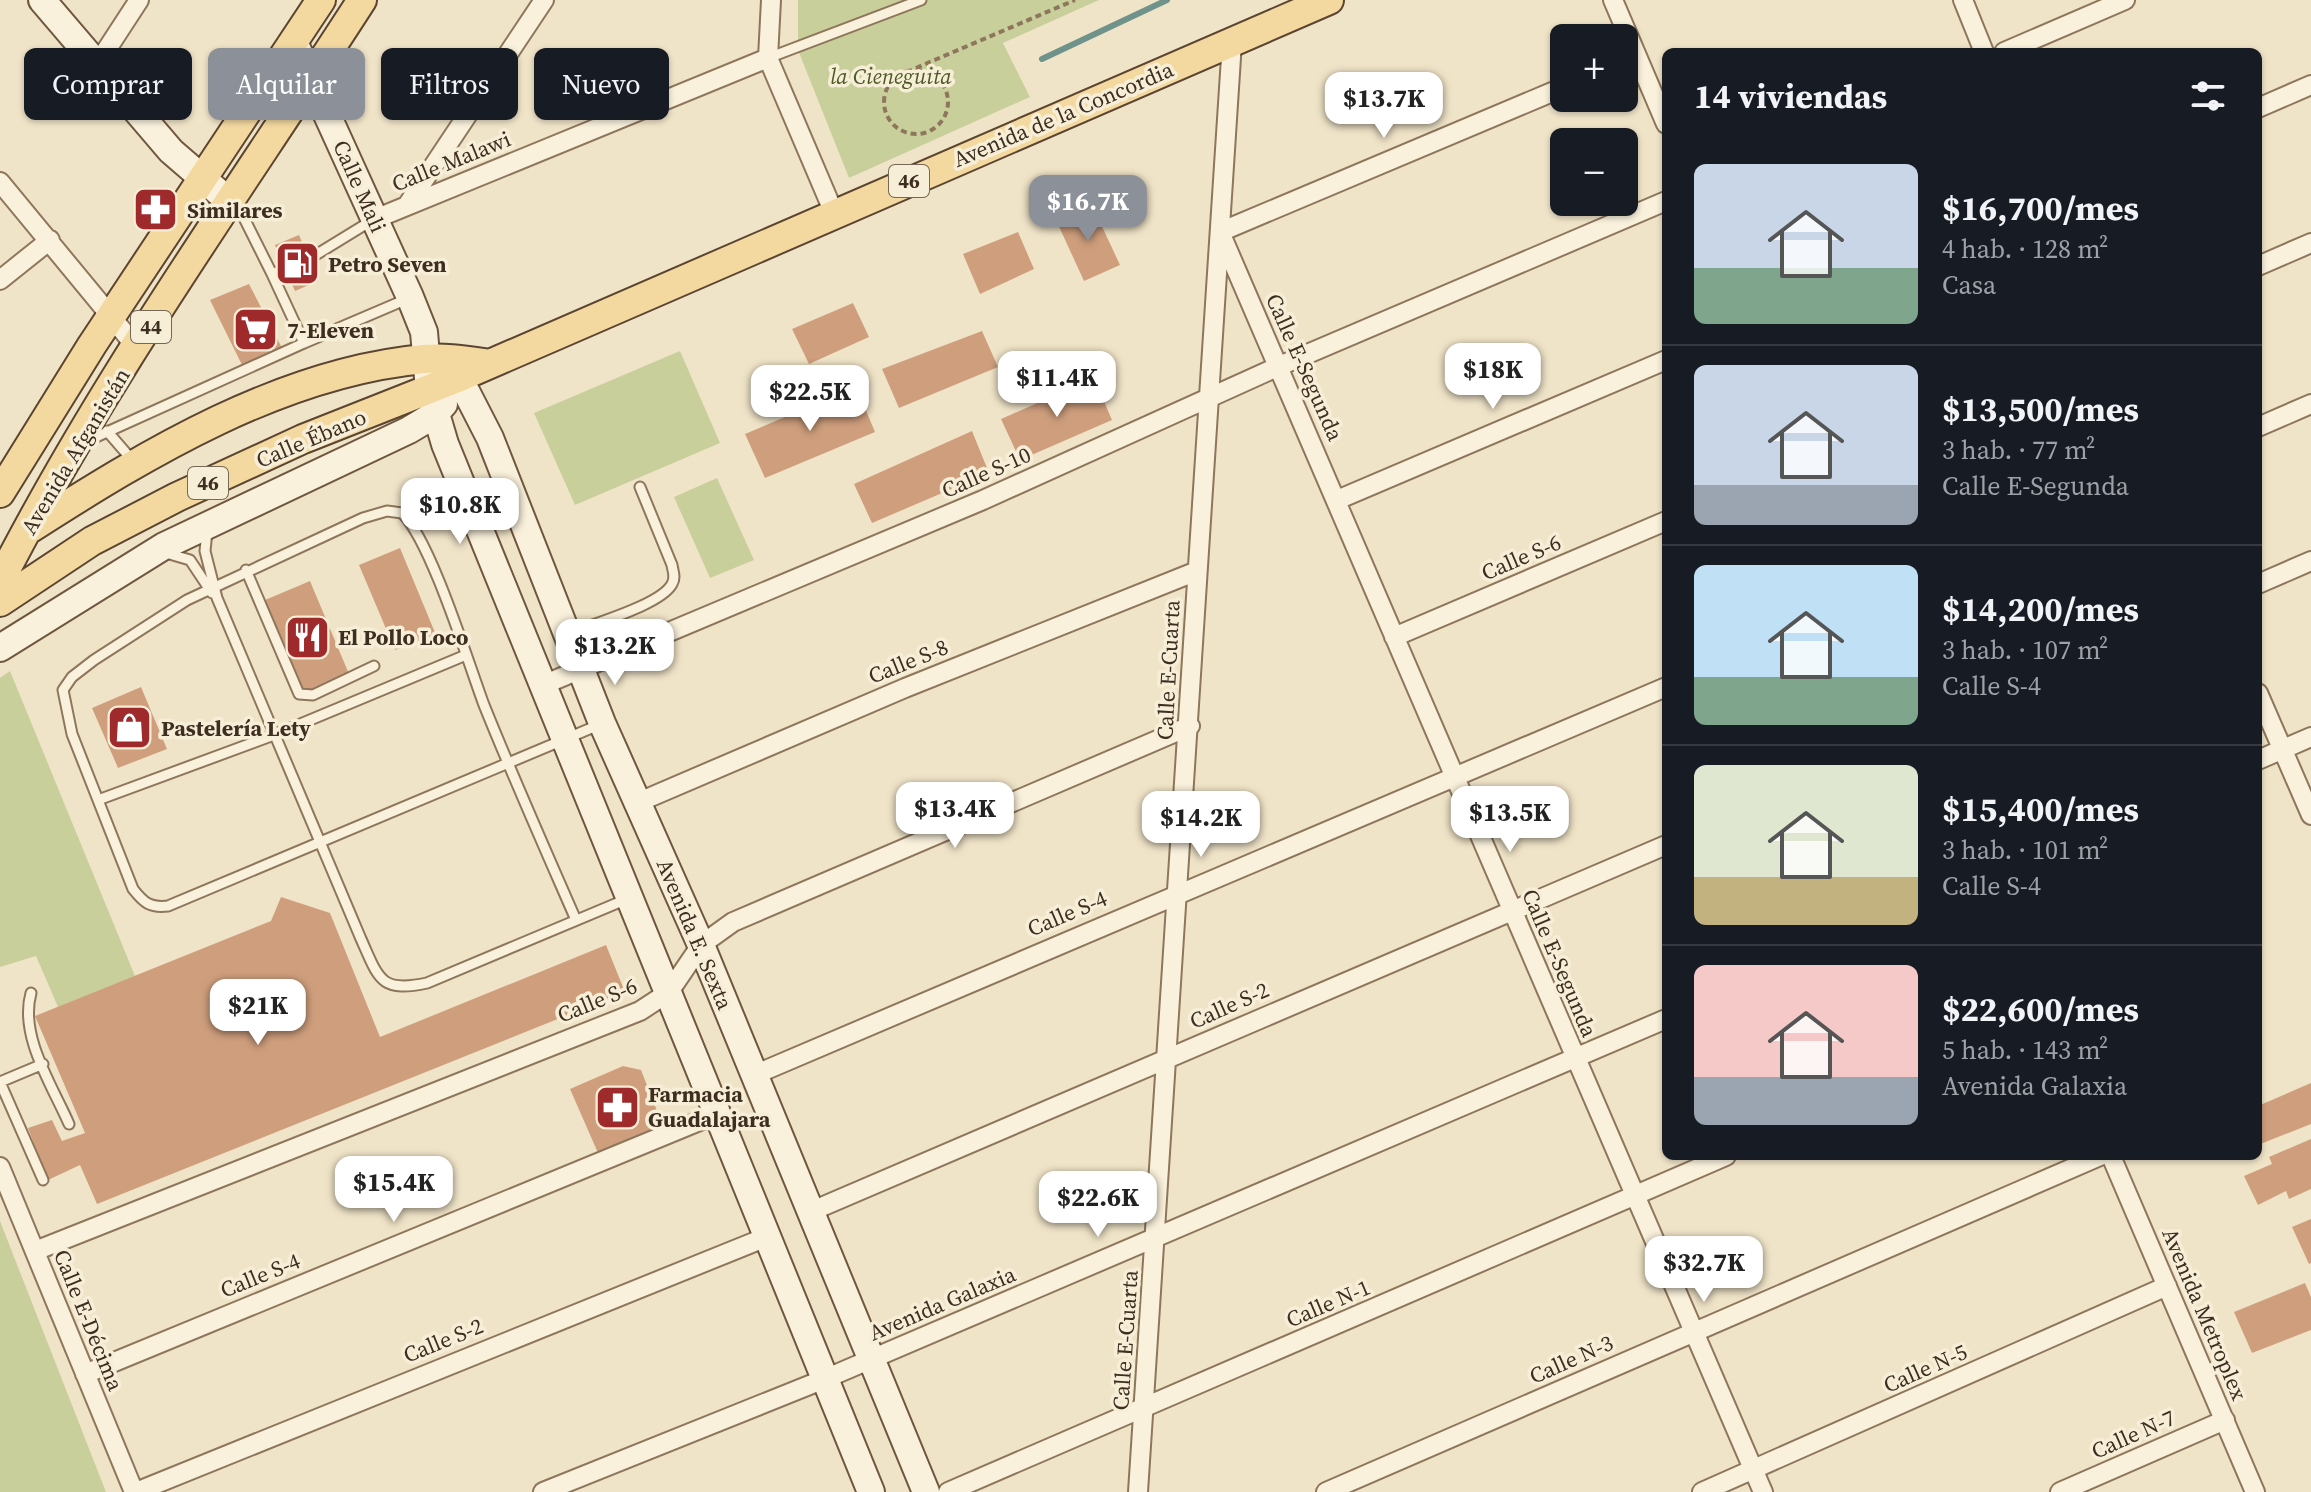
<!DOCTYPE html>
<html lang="es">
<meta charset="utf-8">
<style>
body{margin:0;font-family:"Source Serif 4",serif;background:#20242c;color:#f1f3f6;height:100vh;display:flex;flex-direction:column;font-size:30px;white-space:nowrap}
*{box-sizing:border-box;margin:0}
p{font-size:26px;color:#9ea1a6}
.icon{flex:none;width:44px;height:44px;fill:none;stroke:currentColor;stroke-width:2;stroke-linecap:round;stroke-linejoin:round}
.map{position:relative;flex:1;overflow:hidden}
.side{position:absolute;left:1662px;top:48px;width:600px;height:1112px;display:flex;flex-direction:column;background:#171b24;border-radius:12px;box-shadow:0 2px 6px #0004}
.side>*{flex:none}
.top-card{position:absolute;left:24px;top:48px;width:760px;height:72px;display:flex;gap:16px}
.controls{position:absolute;left:1550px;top:24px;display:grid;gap:16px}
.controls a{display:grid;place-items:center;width:88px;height:88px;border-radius:12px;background:#171b24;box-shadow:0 2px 6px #0004;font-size:40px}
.price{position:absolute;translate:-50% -68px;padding:0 18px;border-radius:16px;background:#fff;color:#222;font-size:26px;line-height:52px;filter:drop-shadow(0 2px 4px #0008)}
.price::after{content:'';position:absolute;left:50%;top:48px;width:24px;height:18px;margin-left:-12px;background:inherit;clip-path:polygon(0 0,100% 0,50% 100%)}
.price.on{background:#8c9099;color:#fff}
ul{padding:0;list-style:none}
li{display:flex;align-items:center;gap:24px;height:200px;padding:0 32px}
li+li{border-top:2px solid #363941}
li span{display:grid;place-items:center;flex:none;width:224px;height:160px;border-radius:12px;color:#555}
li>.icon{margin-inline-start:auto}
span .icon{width:96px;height:96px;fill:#fffc;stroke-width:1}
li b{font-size:34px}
h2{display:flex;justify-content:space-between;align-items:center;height:96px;padding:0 32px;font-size:34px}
.chip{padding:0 28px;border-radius:12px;background:#171b24;box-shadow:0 2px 6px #0004;font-size:28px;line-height:72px}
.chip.on{background:#8c9099;color:#fff}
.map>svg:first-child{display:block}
</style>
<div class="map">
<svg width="2311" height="1492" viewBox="0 0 2311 1492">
<rect width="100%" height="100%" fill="#f0e4c8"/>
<path fill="#c9cf9b" d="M798 0H1099L1003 43 1030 97 849 178 798 50Z
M680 351 720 443 575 505 534 413Z
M717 478 754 560 710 578 674 497Z
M10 671 135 976 58 1007 36 956 0 967V678Z
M0 1221 106 1492H0Z"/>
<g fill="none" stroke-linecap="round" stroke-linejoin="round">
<path stroke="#6f938a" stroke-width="6" d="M1042 59 1167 0"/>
</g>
<path fill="#cf9f7d" d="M1092 205 1120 265 1084 281 1056 220Z
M1018 232 1034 269 980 294 963 254Z
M299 235 318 281 295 291 275 245Z
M249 284 283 350 243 367 210 300Z
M853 303 869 337 809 364 792 329Z
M982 331 998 367 899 408 882 369Z
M1094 378 1112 420 1020 460 1001 419Z
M856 387 875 432 765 478 745 434Z
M972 431 989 473 872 523 854 484Z
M400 548 436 635 395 650 359 565Z
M310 581 349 674 305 693 265 600Z
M141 687 167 749 118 768 92 708Z
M281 897 330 913 380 1037 606 945 625 992 97 1204 80 1165 48 1180 28 1128 52 1120 62 1141 85 1133 35 1016 271 921Z
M623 1066 641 1070 663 1126 598 1153 570 1089Z
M2311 1083V1124L2258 1145V1106Z
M2311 1139V1189L2289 1199 2286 1191 2258 1205 2244 1176 2272 1164 2269 1157Z
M2311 1219V1263L2309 1264 2292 1227Z
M2305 1283 2311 1297V1330L2252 1353 2234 1312Z"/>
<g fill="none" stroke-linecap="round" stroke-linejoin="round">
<defs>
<path id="lane" d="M768 58 921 0
M233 205 242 214 272 274
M309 259 371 221
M285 269 272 274 304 343 407 299
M107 431 133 461
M85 442 304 343
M207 531 205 551 217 598 361 939C379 979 380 993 427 983L627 899
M166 553 190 560 212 593
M246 570 299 694 313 695 374 666
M568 634C592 624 661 605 672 584 676 577 673 572 672 565L640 487
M98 800 274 735 466 655
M576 920C545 849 513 777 484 705 468 662 431 541 402 513L387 511 363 518 187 600 94 660 72 677 63 690 72 734 133 889C144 903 150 908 168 906L601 724
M31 993C19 1036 52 1085 69 1124
M43 1180 0 1082 43 1064"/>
<path id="street" d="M771 0 768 58 834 213
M1613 0 1666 124
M1963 0 1984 52
M2004 52 2125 0
M96 66 139 0
M1564 87 1220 232 1763 1492
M2258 108 2311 85
M0 182 137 348
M408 204 544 0
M375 219 768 58
M2258 266 2311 243
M0 280 50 240
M2258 427 2311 404
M1337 500 1666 360
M2258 584 2311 561
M1394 637 1666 521
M543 685 983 500 1277 367 1666 201
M2258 693 2311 815
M2258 760 2311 737
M639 802 905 688 1197 571
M754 1075C1057 943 1363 819 1666 687
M2111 1156 2255 1492
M0 1167 134 1492
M812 1211 1666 845
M35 1251 640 1011 669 992 701 945 733 922 1190 726
M85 1374 719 1113
M136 1492 769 1236
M543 1492 827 1378 1666 1019
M948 1492 1726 1156
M1138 1492 1232 42
M1326 1492 2100 1156
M1702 1492 2167 1286
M2060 1492 2225 1420"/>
<path id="secondary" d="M42 0 171 151 230 202
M294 42 410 297 424 332 429 390 445 444 871 1492
M450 360 490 438 602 723 701 945 926 1492
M0 648 164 546 409 430 434 415 444 404"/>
<path id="primary" d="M0 493 92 345 321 0
M31 528C148 453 282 372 424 359 446 357 468 361 490 364
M0 581C103 379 239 191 362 0
M0 602 92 541 177 497 303 439 460 377 1329 0"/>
</defs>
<use href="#lane" stroke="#8d765c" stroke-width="13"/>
<use href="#street" stroke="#8d765c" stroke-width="22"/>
<use href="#secondary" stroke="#6f573f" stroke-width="30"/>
<use href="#primary" stroke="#5b4430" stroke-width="32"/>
<path stroke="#8d765c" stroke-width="4" stroke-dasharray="6 4" stroke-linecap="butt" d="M916 68 1075 0
M884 102a32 32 0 1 1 64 0a32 32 0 1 1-64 0Z"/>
<use href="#lane" stroke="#faf1dc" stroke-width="9"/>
<use href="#street" stroke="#faf1dc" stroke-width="18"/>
<use href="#secondary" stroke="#faf1dc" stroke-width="26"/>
<use href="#primary" stroke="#f3d9a0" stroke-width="28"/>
</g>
<defs>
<symbol id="pharmacy-square" viewBox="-11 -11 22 22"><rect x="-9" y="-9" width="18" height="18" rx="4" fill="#9e2a2b" stroke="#f7eed8"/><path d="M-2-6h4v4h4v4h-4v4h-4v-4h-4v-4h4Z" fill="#fff"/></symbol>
<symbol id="fuel-square" viewBox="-11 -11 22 22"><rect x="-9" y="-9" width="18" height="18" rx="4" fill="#9e2a2b" stroke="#f7eed8"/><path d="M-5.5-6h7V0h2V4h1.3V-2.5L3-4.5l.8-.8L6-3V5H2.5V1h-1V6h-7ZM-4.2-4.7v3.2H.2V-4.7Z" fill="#fff"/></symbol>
<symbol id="supermarket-square" viewBox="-11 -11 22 22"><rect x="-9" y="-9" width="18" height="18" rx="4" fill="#9e2a2b" stroke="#f7eed8"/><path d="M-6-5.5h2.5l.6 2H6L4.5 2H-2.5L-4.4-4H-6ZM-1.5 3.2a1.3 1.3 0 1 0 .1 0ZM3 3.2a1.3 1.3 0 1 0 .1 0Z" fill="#fff"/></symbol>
<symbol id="restaurant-square" viewBox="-11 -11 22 22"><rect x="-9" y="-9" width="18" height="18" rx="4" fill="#9e2a2b" stroke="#f7eed8"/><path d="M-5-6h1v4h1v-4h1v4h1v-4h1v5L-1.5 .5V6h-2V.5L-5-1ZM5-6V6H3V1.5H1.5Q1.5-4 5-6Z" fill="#fff"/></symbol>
<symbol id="shop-square" viewBox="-11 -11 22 22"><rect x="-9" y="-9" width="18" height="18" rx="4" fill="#9e2a2b" stroke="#f7eed8"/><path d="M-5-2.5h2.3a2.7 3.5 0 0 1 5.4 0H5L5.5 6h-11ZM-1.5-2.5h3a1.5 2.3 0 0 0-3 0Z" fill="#fff"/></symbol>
</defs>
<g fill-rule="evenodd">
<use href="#pharmacy-square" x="130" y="184" width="51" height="51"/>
<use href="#fuel-square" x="272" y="238" width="51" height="51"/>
<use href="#supermarket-square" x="230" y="304" width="51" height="51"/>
<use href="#restaurant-square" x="282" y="612" width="51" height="51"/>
<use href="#shop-square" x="104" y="702" width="51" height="51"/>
<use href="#pharmacy-square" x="592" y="1082" width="51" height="51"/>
</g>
<g text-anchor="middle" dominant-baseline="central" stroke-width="7" stroke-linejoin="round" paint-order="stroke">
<g fill="#f7eed8" stroke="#756857" stroke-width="2">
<rect x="889" y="165" width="40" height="32" rx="6"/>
<rect x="131" y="311" width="40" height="32" rx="6"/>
<rect x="188" y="467" width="40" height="32" rx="6"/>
</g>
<g font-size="20" font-weight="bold" fill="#3d2e20">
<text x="909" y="181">46</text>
<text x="151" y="327">44</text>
<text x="208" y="483">46</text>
</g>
<g font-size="22" font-style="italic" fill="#4d5a26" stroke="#f7eed8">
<text x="891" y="76">la Cieneguita</text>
</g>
<g font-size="22" fill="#3d2e20" stroke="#f7eed8">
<text transform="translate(1063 114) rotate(-23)">Avenida de la Concordia</text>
<text transform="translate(451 161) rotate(-22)">Calle Malawi</text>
<text transform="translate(360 186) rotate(66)">Calle Mali</text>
<text transform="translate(1305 367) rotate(66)">Calle E-Segunda</text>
<text transform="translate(311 438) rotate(-23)">Calle Ébano</text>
<text transform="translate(75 451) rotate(-59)">Avenida Afganistán</text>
<text transform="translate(986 472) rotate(-24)">Calle S-10</text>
<text transform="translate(1521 557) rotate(-23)">Calle S-6</text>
<text transform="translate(908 661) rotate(-22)">Calle S-8</text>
<text transform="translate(1168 670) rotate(-87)">Calle E-Cuarta</text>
<text transform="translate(1067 913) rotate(-23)">Calle S-4</text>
<text transform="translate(695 934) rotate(67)">Avenida E. Sexta</text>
<text transform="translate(1560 963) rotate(67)">Calle E-Segunda</text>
<text transform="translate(597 1000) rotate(-22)">Calle S-6</text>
<text transform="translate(1229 1005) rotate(-24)">Calle S-2</text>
<text transform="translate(260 1275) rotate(-22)">Calle S-4</text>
<text transform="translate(942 1303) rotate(-23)">Avenida Galaxia</text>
<text transform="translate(1328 1303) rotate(-23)">Calle N-1</text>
<text transform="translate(2205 1314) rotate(67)">Avenida Metroplex</text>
<text transform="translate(89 1320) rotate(68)">Calle E-Décima</text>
<text transform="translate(443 1340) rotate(-22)">Calle S-2</text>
<text transform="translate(1125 1340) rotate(-86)">Calle E-Cuarta</text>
<text transform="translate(1571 1359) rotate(-24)">Calle N-3</text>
<text transform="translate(1925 1368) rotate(-24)">Calle N-5</text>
<text transform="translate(2133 1434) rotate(-24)">Calle N-7</text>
</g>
<g font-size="22" font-weight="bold" fill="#3d2e20" stroke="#f7eed8" text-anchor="start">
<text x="187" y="210">Similares</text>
<text x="328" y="264">Petro Seven</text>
<text x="287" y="330">7-Eleven</text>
<text x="338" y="637">El Pollo Loco</text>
<text x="161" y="728">Pastelería Lety</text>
<text x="648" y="1094">Farmacia<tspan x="648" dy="25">Guadalajara</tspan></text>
</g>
</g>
</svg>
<div class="controls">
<a>+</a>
<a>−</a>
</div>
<b class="price" style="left:1384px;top:140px">$13.7K</b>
<b class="price on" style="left:1088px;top:243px">$16.7K</b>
<b class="price" style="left:1493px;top:411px">$18K</b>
<b class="price" style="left:1057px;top:419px">$11.4K</b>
<b class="price" style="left:810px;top:433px">$22.5K</b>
<b class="price" style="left:460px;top:546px">$10.8K</b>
<b class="price" style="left:615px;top:687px">$13.2K</b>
<b class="price" style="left:955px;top:850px">$13.4K</b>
<b class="price" style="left:1510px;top:854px">$13.5K</b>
<b class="price" style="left:1201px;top:859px">$14.2K</b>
<b class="price" style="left:258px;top:1047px">$21K</b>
<b class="price" style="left:394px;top:1224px">$15.4K</b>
<b class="price" style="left:1098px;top:1239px">$22.6K</b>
<b class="price" style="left:1704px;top:1304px">$32.7K</b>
<div class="top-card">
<a class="chip">Comprar</a>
<a class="chip on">Alquilar</a>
<a class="chip">Filtros</a>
<a class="chip">Nuevo</a>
</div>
<section class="side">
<h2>14 viviendas<svg class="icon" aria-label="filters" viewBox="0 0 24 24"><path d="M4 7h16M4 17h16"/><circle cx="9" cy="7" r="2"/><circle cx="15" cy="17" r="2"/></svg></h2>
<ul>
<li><span style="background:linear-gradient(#c9d6e8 65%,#7fa58c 0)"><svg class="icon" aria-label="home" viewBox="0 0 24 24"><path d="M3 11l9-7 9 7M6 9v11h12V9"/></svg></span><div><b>$16,700/mes</b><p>4 hab. · 128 m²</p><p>Casa</p></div></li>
<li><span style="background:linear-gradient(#c9d6e8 75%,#9aa5b1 0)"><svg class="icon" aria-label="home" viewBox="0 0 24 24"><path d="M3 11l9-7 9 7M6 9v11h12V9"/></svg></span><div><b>$13,500/mes</b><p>3 hab. · 77 m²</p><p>Calle E-Segunda</p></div></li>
<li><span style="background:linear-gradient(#bfe0f5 70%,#7fa58c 0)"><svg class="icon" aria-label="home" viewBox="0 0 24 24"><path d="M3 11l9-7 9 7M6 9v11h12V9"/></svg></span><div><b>$14,200/mes</b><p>3 hab. · 107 m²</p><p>Calle S-4</p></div></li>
<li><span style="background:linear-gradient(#dfe7d0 70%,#c2b280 0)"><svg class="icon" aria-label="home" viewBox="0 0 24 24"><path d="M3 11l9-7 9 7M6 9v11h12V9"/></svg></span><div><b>$15,400/mes</b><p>3 hab. · 101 m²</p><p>Calle S-4</p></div></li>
<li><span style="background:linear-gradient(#f6c9c9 70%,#9aa5b1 0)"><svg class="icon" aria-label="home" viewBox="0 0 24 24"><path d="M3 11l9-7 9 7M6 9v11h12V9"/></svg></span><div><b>$22,600/mes</b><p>5 hab. · 143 m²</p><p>Avenida Galaxia</p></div></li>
</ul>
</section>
</div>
